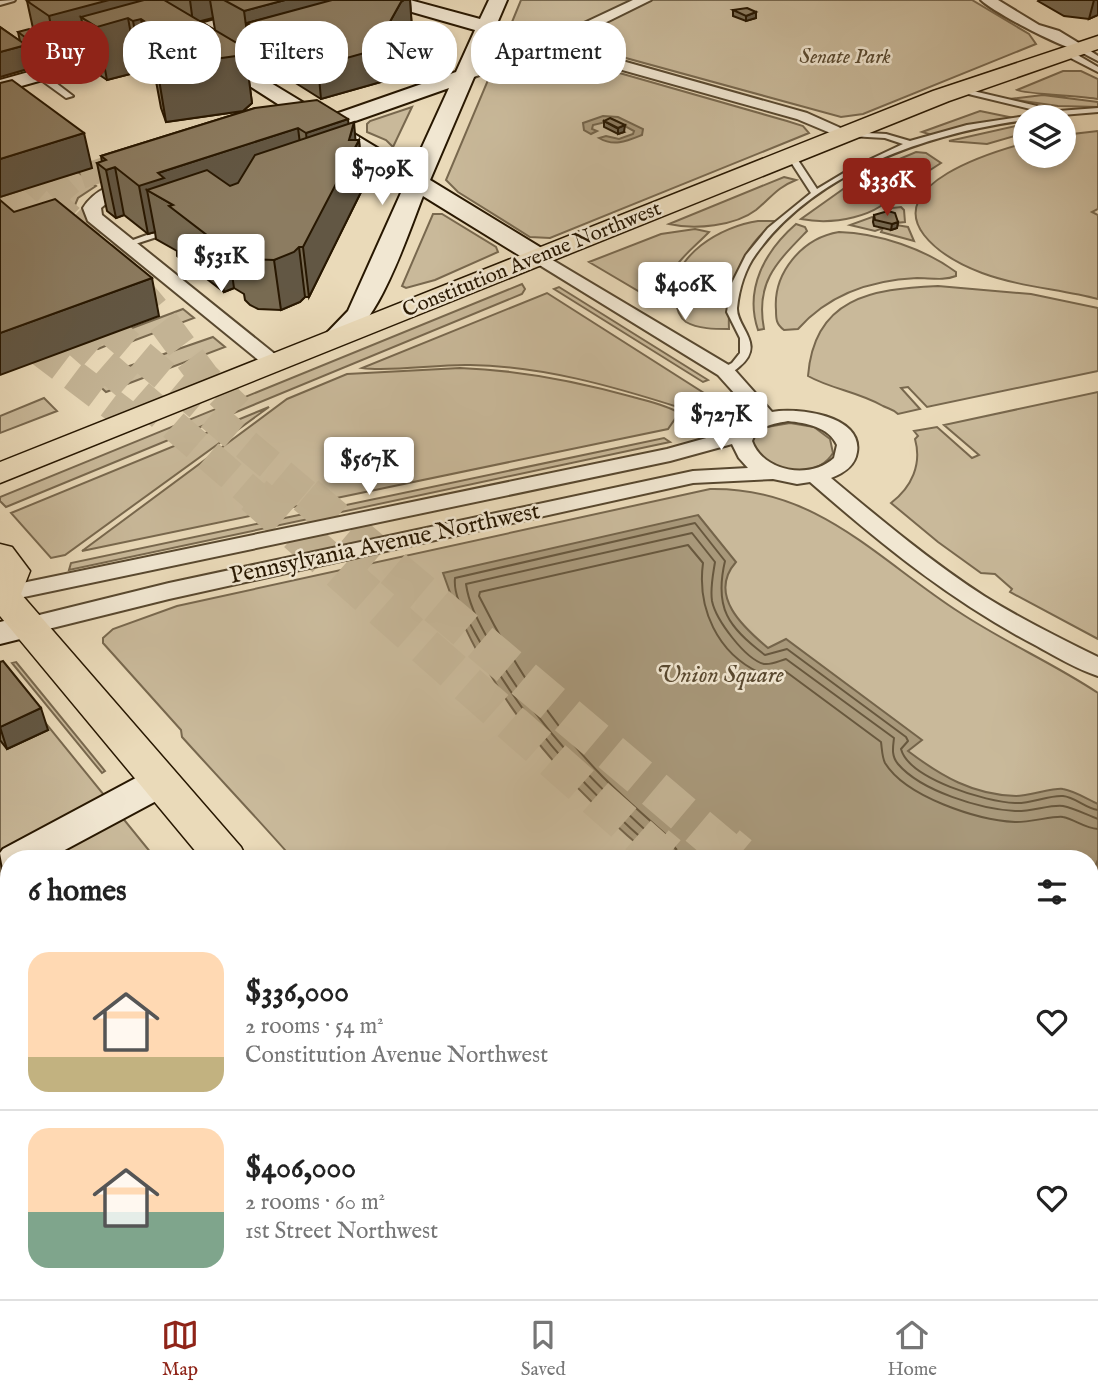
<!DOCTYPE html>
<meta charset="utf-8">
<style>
body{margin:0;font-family:"IM FELL English",serif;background:#f2f2f2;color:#222;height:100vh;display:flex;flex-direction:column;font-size:26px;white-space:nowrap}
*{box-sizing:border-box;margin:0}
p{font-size:23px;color:#767676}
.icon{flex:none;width:38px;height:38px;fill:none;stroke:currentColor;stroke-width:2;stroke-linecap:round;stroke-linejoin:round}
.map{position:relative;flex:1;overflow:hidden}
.details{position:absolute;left:0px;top:850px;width:1099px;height:450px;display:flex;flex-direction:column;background:#fff;border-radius:28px 28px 0 0;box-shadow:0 4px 10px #0003}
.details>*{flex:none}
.banner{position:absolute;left:21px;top:21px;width:700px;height:63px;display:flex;gap:14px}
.buttons{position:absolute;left:1013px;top:105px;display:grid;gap:14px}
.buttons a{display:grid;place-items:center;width:63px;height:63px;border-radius:50%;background:#fff;box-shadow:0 4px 10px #0003;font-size:35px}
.price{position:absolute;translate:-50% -60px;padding:0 16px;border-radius:7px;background:#fff;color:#222;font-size:23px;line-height:46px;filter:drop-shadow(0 2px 4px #0008)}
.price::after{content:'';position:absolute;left:50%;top:42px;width:21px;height:16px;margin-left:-10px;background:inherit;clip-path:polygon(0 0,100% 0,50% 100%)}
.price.active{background:#8f2418;color:#fff}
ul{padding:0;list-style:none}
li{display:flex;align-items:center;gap:21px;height:175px;padding:0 28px}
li+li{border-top:2px solid #e0e0e0}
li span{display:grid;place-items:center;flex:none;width:196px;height:140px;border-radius:21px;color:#555}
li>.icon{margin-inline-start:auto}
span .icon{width:84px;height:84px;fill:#fffc;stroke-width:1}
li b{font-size:30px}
h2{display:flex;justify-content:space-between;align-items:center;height:84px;padding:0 28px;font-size:30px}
.chip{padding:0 24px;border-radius:28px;background:#fff;box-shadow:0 4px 10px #0003;font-size:24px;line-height:63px}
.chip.active{background:#8f2418;color:#fff}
.menu{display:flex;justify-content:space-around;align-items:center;height:98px;border-top:2px solid #e0e0e0;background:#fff;font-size:19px;color:#767676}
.menu a{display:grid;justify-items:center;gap:4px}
.menu .active{color:#8f2418}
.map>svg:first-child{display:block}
</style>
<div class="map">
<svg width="1098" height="1299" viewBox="0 0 1098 1299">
<rect width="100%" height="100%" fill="#eadab9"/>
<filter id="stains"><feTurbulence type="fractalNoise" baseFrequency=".00286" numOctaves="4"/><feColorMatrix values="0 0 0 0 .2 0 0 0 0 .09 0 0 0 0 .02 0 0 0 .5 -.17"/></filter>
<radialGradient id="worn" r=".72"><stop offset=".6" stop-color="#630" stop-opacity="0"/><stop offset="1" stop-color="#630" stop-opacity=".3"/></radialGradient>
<path fill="#c9b99a" stroke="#78684e" stroke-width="2" d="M521 0H972L1029 34 1036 44 863 114 841 117 520 29 512 22Z
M552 58 574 60 787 121 803 126 809 133 550 238 530 237 458 192 446 180 488 80Z
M1063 71H1081L1098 79V99C1083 96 1024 94 1017 90Z
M1043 95 1098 102V107L1058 106 1009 99Z
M412 107 393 147 386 140 367 132V124L370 121Z
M980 111 1014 118 932 135 922 132Z
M1025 124V133L987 144 949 141Z
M1098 131V209L1092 212 1098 215V299C1060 289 1020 287 982 273 961 265 938 253 924 235 885 184 992 152 1025 143L1026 156H1064V135Z
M916 152 926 153 941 163 913 181 902 179 885 165Z
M878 168 896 185 897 190C879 218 832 225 801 219L853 182Z
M78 172 96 186 78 198 72 212 74 219 0 228V197Z
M784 177 796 180C776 188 772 197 756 210 735 226 695 230 669 224Z
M901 207 904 210 905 222 896 223V225L908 227 914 241 881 232 883 228 875 231 850 225 872 217 877 220 892 208Z
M433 214H442L496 247 498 252 435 280 406 288 402 286Z
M758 221H777C741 246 727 287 729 329 715 329 698 329 686 322 679 317 676 307 675 298 670 255 722 226 758 221Z
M796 224 805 227 807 231C777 262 755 282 764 329L758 330C744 289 765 251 796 224Z
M695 229 709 232C688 254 665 266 667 301L662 305 589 262 661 234Z
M839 232C878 233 925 249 956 272V276C944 281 930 278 917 278 872 280 829 294 798 329L784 330C776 324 776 319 776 310 773 273 802 238 839 232Z
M522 284 525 289 522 294 6 507 0 501V497Z
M938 286 1031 294 1098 308V371L927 407 908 387 901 388 920 409 898 414C893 409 889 409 883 406 859 392 831 389 808 376 814 298 871 289 938 286Z
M559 287 708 380 703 382 554 289Z
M547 293 704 393 681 408C612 386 542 366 470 365 438 364 391 372 362 368Z
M183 309 194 318 114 348 110 344 98 349 92 343Z
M213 337 225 347 106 392 92 379Z
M460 368C519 370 576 381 633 397 647 401 667 405 679 413L668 429 82 551 287 399 347 374Z
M1098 392V639L1010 592 1012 589 995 574 981 573 938 542 891 503C912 487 922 464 915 439L918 436 914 431 937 427 972 458 979 455 944 425Z
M44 398 57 411 0 433V416Z
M269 407 65 555 51 558 11 513Z
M790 423 814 427 830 439 833 453C820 475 781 476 762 460 758 457 755 450 752 446L753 438 767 427Z
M664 438 670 442 69 570 71 563Z
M710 489C817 487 877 559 959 612 1004 642 1053 663 1098 693V1012L1090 1031V859H293C257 818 219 778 182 737L181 730 103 643V638L113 629 177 606Z
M16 662 105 771 102 773 12 663Z
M0 667 156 859H9V1292H500L506 1299H0Z
M677 1292H1000L997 1299H683Z"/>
<path fill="#a8987a" stroke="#74644a" stroke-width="2" d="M603 116 618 117 643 129 642 135C627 141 614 147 599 138L606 136 619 139 633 134 634 131 614 120 593 125 592 129 597 131 591 134 584 130 583 123Z
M698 515 736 562C707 595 744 628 768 648L786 639 922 740 908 751C941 776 973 795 1016 796 1029 796 1056 787 1063 789 1075 791 1087 799 1098 804V860L1090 878V859H655C562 783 482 688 443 573Z"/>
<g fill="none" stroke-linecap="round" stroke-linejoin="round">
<path stroke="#68583e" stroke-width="2" d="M655 850C583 788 521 718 475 633 466 616 453 597 455 578L695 523 725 561C714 608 728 627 765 655L787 649 906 737 908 741 901 749C909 779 986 802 1015 803 1031 804 1048 795 1063 796 1075 797 1085 808 1098 810
M664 850 663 846C596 786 533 723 490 643 480 624 469 606 466 584L692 533 715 562C713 575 710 588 712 601 716 620 745 659 764 664 772 665 779 661 786 659L894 738C893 747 891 756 898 764 921 791 980 809 1015 811 1030 812 1052 804 1063 806 1074 808 1087 815 1098 819
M676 850 671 839C648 819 625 799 603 777 551 724 512 662 479 596L480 592 688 545 703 563C697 608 717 653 760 673L785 671 881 742C882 749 882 757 885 763 906 797 977 820 1015 822 1027 823 1057 815 1063 817 1076 820 1084 828 1098 829"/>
<path stroke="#68583e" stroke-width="2.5" d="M653 849 658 859
M664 849 667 859
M676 849 678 859"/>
<path stroke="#c3b394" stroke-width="24" stroke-dasharray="24 12" stroke-linecap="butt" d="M0 153 74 219
M53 198 75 179 123 163"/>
<path stroke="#c3b394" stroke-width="31" stroke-dasharray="31 15" stroke-linecap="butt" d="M72 218 104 250 155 311 204 377 238 410
M0 237 308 497
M0 274 256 497
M0 320 131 419"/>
<path stroke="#c3b394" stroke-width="38" stroke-dasharray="38 19" stroke-linecap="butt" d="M254 495 655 850
M306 495 726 850"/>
<path stroke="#c3b394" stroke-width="49" stroke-dasharray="49 24" stroke-linecap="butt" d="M653 849 665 859
M724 849 736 859
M1090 1238 1098 1245"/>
<defs>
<path id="lane" d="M15 0 14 1 0 5V1Z
M1077 46H1083L1098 56V61L1077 50Z
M1063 50H1069L1098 67V72L1063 54Z
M37 73H43L73 96 66 98 37 77Z
M956 87 1058 111 1098 108V112L1050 116H1047V113L956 91Z
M1026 116 1029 117H1026V120C929 133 816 171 756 254 745 269 739 289 737 308 736 327 766 344 740 366 735 371 729 374 721 373V369L732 363 740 353V338L727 312 732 283 746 255 768 228 811 193 787 156 788 154H794L817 189 852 168 903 144 885 138 850 136 846 134 847 132 886 134 910 141 967 125Z
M376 157 383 159 348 172 341 170Z
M169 227 172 228V232L126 247 122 244Z"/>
<path id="street" d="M633 0H651L562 44 807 113 854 134 852 137H840L797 119 551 50 468 79 463 80 456 76 458 73 536 46 481 30V24L486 23 548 40Z
M981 0H998L1039 25 1059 31 1087 48 1085 51C1072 54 993 12 981 0Z
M133 179 141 184 139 188 115 196 101 208 102 215 281 359 284 363 281 367H267L88 221 83 208C95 189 113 184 133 179Z
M539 252 732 367 772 412C796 407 863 415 857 452 855 466 844 473 831 478 880 519 930 561 984 596 1021 619 1059 638 1098 657V676C1076 669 1055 656 1035 645 952 602 880 543 810 482L797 484 773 479 693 483 169 599 28 634 19 632 16 626 19 620 169 583 693 471 748 468 739 458 732 444 670 461 0 602V588L3 587 667 449 735 430 739 425 754 415 718 375 533 261 530 257 533 253ZM788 421C806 423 829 427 837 445L834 458C810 480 763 472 752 441 758 425 773 424 788 421Z
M1098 1130V1178L1090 1181V1133Z
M1025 1292H1061L1058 1299H1022Z"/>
<path id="secondary" d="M286 0H316L313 4 0 92V80Z
M381 0H410L480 19 489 0H507L430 180 548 252 551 257 548 262 539 264 530 262 423 196C409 230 370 356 325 345L321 339 348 311 405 184 320 132H305L302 127 306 122 201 55 211 49 218 51 327 117 456 72 475 30 384 4ZM449 88 412 169 341 126Z
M28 615 40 618 44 626 40 634 0 644V622Z
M160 768 173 772 178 782 173 792 48 859H9V872L3 869 0 853 3 849 147 772Z"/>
<path id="primary" d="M1098 36V49L949 101 0 483V462L933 91Z
M0 544 12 547 30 571 21 594 241 847 247 859H202L0 616Z
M567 1292H623L627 1299H570Z"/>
</defs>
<use href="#lane" stroke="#58482f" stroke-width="4"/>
<use href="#street" stroke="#58482f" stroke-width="4"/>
<use href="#secondary" stroke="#271701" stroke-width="4"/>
<use href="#primary" stroke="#271701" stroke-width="3"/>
<use href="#lane" fill="#f1e7d2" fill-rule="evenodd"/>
<use href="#street" fill="#f1e7d2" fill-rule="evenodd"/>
<use href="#secondary" fill="#f1e7d2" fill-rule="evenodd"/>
<use href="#primary" fill="#eadab9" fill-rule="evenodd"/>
</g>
<path fill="#786b53" stroke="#271701" stroke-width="2" fill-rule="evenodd" d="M29 0H139V1L144 0H410L412 29 403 33 387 63 388 80 321 99 251 55 245 52 252 103 243 111 166 122 161 108 155 76 150 73 143 75 138 72 107 80 92 70 88 51 47 63 27 49 31 68 0 77V27L20 41 18 32 34 33 27 1H29ZM213 18 215 30 200 21Z
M1039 0H1098V15L1089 19 1064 16 1038 1Z
M733 10 756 12V18L746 21 733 16Z
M255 108 349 124 355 140H359L363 188 309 297H305L300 302 281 310 258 309 250 305 245 300 244 294 234 288 224 292 177 256V251L156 239 155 232 148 234 124 215 116 218 107 211 97 163 102 162 101 156Z
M604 121 624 132 618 134 604 127Z
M874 215 898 222 897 228 891 230 874 226 873 222Z
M0 662 48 730 7 749 0 740Z"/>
<path fill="#625744" stroke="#271701" stroke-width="2" d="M76 0H139L142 20 141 19 150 73 143 75 133 21 128 18 138 72 107 80 97 27 81 17 88 51 47 63 45 52 56 49 49 16Z
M190 0H210L213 18 193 23Z
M285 0H338L247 23 251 55H250L244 11Z
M404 0H410L412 29 403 33 387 63 388 80 321 99 318 66 378 43 401 2Z
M1094 0H1098V15L1089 19Z
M756 12V18L746 21V16Z
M176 33 181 64 245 48 252 103 243 111 166 122 157 67 172 65 167 36Z
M26 45 31 68 0 77V52Z
M348 119 350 137 354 122 356 146 359 140 363 188 309 297 303 247 311 180 306 133Z
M625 125 624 132 618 134V128Z
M298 128 304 175 173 205 147 190 155 232 148 234 139 186 158 173Z
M84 133 92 168 0 197V159Z
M115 167 124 215 116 218 106 170Z
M898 222 897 228 891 230 892 224Z
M227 238 234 288 224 292 216 242Z
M299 247 305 297 300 302 281 310 274 260Z
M152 278 159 316 0 375V333Z
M41 708 48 730 7 749 0 727Z"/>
<path fill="#8c7c61" stroke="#271701" stroke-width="2" d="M31 0H109L49 16 27 1Z
M144 0H164L245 48 236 56 157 67 151 53 193 48 196 45 176 33 167 36 141 19 133 21 128 18 97 27 81 17Z
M224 0H285L244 11Z
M332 0H404L401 2 378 43 386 47 318 66 247 23Z
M747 8 756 12 746 16 733 10Z
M0 27 26 45 0 52Z
M29 29 57 49 45 52 18 32Z
M12 80 84 133 0 159V83Z
M317 100 348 119 306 133 298 128 158 173 164 178 139 186 115 167 106 170 97 163 106 160 101 156 255 108Z
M610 118 625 125 618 128 604 121Z
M354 122 349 140H359L303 247H299L294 252 274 260 251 259 242 255 237 250V244L227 238 216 242 169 206 173 205 147 190 207 170 230 186 238 183 255 155Z
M55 199 152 278 0 333V200L14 212Z
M888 211 895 213 898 222 892 224 875 220 874 215Z
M3 661 41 708 0 727V662Z"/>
<g text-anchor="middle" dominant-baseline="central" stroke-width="5" stroke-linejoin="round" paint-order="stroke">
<g font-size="21" font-style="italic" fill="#58482f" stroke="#f1e7d2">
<text x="845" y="57">Senate Park</text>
</g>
<g font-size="21" fill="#271701" stroke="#f1e7d2">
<text transform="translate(532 260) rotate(-22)">Constitution Avenue Northwest</text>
</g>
<g font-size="24" fill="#271701" stroke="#f1e7d2">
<text transform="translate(385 544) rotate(-12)">Pennsylvania Avenue Northwest</text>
</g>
<g font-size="24" font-style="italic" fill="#58482f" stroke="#f1e7d2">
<text x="720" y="675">Union Square</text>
</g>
</g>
<rect width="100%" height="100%" filter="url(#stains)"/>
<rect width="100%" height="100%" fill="url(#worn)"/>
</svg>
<div class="buttons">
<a><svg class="icon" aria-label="layers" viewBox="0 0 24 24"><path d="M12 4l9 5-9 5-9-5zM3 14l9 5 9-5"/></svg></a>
</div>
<b class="price" style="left:382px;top:207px">$709K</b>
<b class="price active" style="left:887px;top:218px">$336K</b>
<b class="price" style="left:221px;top:294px">$531K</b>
<b class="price" style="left:685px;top:322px">$406K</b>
<b class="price" style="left:721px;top:452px">$727K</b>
<b class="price" style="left:369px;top:497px">$567K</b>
<div class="banner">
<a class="chip active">Buy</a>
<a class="chip">Rent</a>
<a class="chip">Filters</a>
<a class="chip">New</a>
<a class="chip">Apartment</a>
</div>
<section class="details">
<h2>6 homes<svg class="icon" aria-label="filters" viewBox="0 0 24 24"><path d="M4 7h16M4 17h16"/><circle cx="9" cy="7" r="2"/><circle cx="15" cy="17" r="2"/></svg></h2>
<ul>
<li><span style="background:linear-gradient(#ffd9b3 75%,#c2b280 0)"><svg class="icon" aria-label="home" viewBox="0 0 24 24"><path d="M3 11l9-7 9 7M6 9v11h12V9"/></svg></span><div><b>$336,000</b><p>2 rooms · 54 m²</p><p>Constitution Avenue Northwest</p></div><svg class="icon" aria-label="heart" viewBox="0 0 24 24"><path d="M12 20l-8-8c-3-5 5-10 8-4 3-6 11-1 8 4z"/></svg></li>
<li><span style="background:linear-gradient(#ffd9b3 60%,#7fa58c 0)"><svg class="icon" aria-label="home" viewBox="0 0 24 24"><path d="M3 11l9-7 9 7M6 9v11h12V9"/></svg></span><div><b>$406,000</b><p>2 rooms · 60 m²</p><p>1st Street Northwest</p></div><svg class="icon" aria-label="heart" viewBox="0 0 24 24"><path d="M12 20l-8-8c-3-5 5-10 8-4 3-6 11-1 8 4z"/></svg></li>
</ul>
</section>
</div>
<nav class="menu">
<a class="active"><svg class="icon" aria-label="map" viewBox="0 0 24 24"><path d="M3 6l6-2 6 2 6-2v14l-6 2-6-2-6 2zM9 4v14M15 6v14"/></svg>Map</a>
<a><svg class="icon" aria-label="saved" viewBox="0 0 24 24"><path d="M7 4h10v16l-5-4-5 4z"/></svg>Saved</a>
<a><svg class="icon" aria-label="home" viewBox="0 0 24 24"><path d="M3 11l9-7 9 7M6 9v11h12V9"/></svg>Home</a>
</nav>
